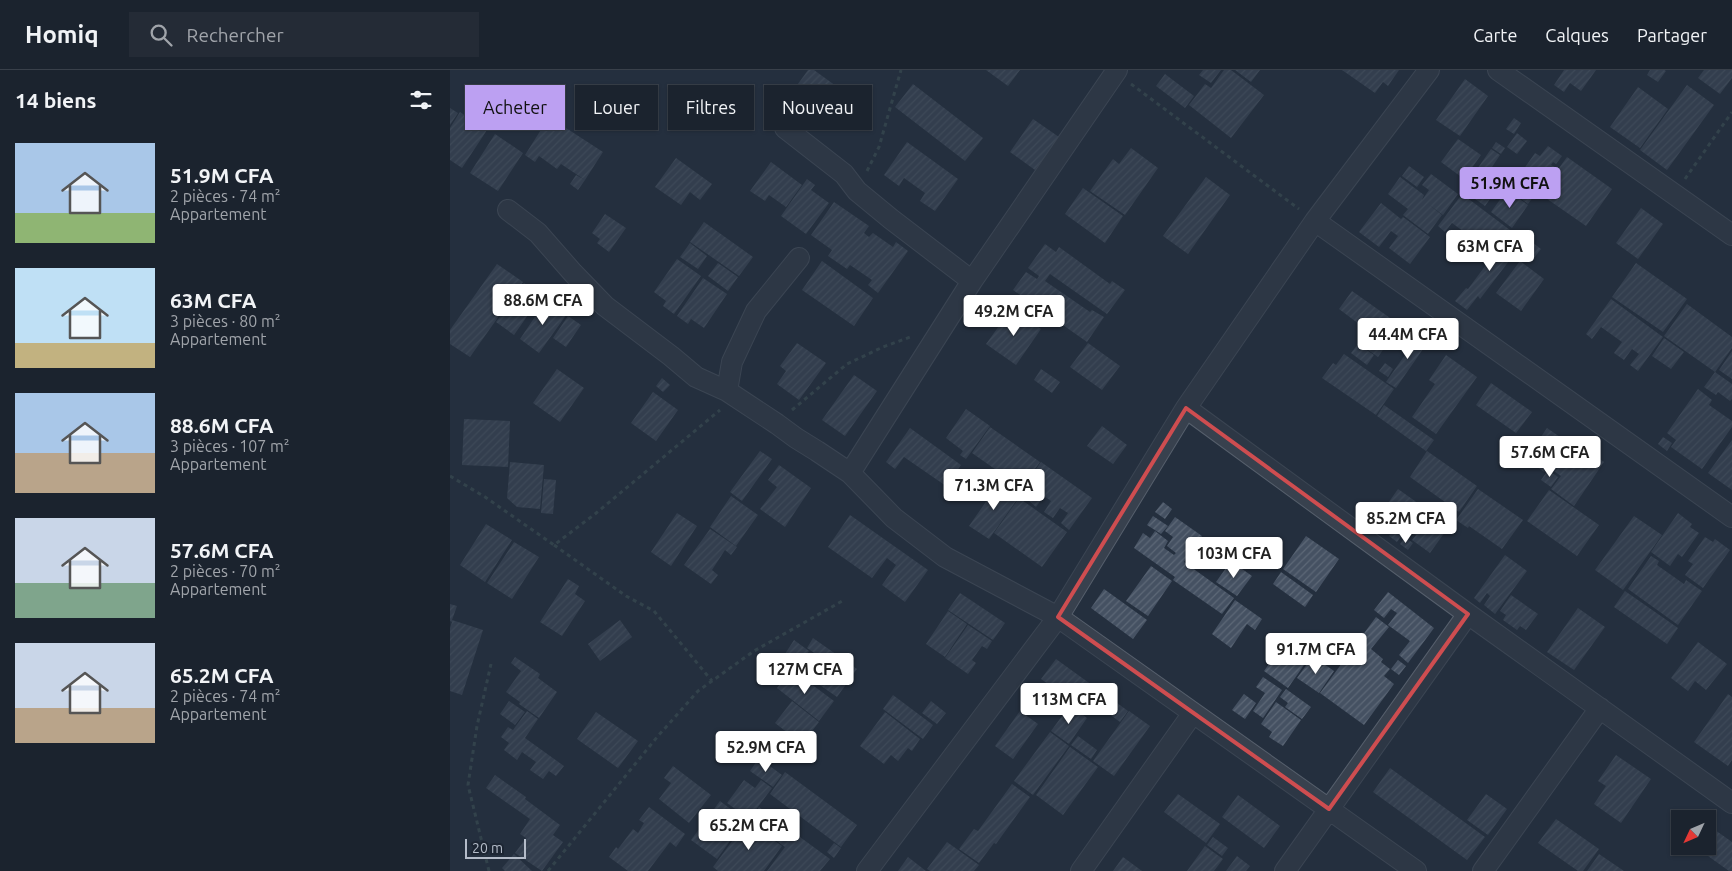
<!DOCTYPE html>
<html lang="fr">
<meta charset="utf-8">
<style>
body{margin:0;font-family:Ubuntu,sans-serif;background:#242b36;color:#f1f3f6;height:100vh;display:flex;flex-direction:column;font-size:19px;white-space:nowrap}
*{box-sizing:border-box;margin:0}
p{font-size:16px;color:#a0a4aa}
.icon{flex:none;width:28px;height:28px;fill:none;stroke:currentColor;stroke-width:2;stroke-linecap:round;stroke-linejoin:round}
.map{position:relative;flex:1;overflow:hidden}
.side{display:flex;flex-direction:column;background:#1b232e;width:450px}
.side>*{flex:none}
.hud{position:absolute;left:15px;top:15px;width:475px;height:45px;display:flex;gap:10px}
.needle{width:32px;rotate:226deg}
.buttons{position:absolute;left:1221px;top:740px;display:grid;gap:10px}
.buttons a{display:grid;place-items:center;width:45px;height:45px;border-radius:0px;background:#1b232e;box-shadow:0 1px 4px #0004,0 0 0 1px #39404a;font-size:25px}
.scale{position:absolute;left:15px;bottom:12px;width:61px;box-sizing:border-box;padding-left:5px;border:2px solid #b4bcc9;border-top:0;font-size:14px;line-height:18px;white-space:nowrap;color:#b4bcc9;-webkit-text-stroke:4px #1d2633;paint-order:stroke}
.price{position:absolute;translate:-50% -42px;padding:0 11px;border-radius:5px;background:#fff;color:#222;font-size:16px;line-height:32px;filter:drop-shadow(0 1px 2px #0008)}
.price::after{content:'';position:absolute;left:50%;top:30px;width:15px;height:11px;margin-left:-8px;background:inherit;clip-path:polygon(0 0,100% 0,50% 100%)}
.price.active{background:#bca0f2;color:#111}
ul{padding:0;list-style:none}
li{display:flex;align-items:center;gap:15px;height:125px;padding:0 15px}
li span{display:grid;place-items:center;flex:none;width:140px;height:100px;border-radius:0px;color:#555}
li>.icon{margin-inline-start:auto}
span .icon{width:60px;height:60px;fill:#fffc;stroke-width:1}
li b{font-size:21px}
h2{display:flex;justify-content:space-between;align-items:center;height:60px;padding:0 15px;font-size:21px}
.pill{padding:0 18px;border-radius:0px;background:#1b232e;box-shadow:0 1px 4px #0004,0 0 0 1px #39404a;font-size:18px;line-height:45px}
.pill.active{background:#bca0f2;color:#111}
header{display:flex;align-items:center;gap:30px;box-sizing:border-box;height:70px;padding:0 25px;background:#1b232e;border-bottom:1px solid #39404a}
header strong{font-size:24px}
nav{display:flex;gap:28px;margin-inline-start:auto;font-size:18px}
.search{width:350px;height:45px;background:#242b36;display:flex;align-items:center;gap:12px;box-sizing:border-box;padding:0 18px;border-radius:0px;color:#a0a4aa;font-size:19px}
main{display:flex;flex:1;min-height:0}
.map>svg:first-child{display:block}
</style>
<header>
<strong>Homiq</strong>
<div class="search"><svg class="icon" aria-label="search" viewBox="0 0 24 24"><circle cx="10" cy="10" r="6"/><path d="M15 15l6 6"/></svg>Rechercher</div>
<nav><a>Carte</a><a>Calques</a><a>Partager</a></nav>
</header>
<main>
<section class="side">
<h2>14 biens<svg class="icon" aria-label="filters" viewBox="0 0 24 24"><path d="M4 7h16M4 17h16"/><circle cx="9" cy="7" r="2"/><circle cx="15" cy="17" r="2"/></svg></h2>
<ul>
<li><span style="background:linear-gradient(#a9c7e8 70%,#8fb573 0)"><svg class="icon" aria-label="home" viewBox="0 0 24 24"><path d="M3 11l9-7 9 7M6 9v11h12V9"/></svg></span><div><b>51.9M CFA</b><p>2 pièces · 74 m²</p><p>Appartement</p></div></li>
<li><span style="background:linear-gradient(#bfe0f5 75%,#c2b280 0)"><svg class="icon" aria-label="home" viewBox="0 0 24 24"><path d="M3 11l9-7 9 7M6 9v11h12V9"/></svg></span><div><b>63M CFA</b><p>3 pièces · 80 m²</p><p>Appartement</p></div></li>
<li><span style="background:linear-gradient(#a9c7e8 60%,#b9a48a 0)"><svg class="icon" aria-label="home" viewBox="0 0 24 24"><path d="M3 11l9-7 9 7M6 9v11h12V9"/></svg></span><div><b>88.6M CFA</b><p>3 pièces · 107 m²</p><p>Appartement</p></div></li>
<li><span style="background:linear-gradient(#c9d6e8 65%,#7fa58c 0)"><svg class="icon" aria-label="home" viewBox="0 0 24 24"><path d="M3 11l9-7 9 7M6 9v11h12V9"/></svg></span><div><b>57.6M CFA</b><p>2 pièces · 70 m²</p><p>Appartement</p></div></li>
<li><span style="background:linear-gradient(#c9d6e8 65%,#b9a48a 0)"><svg class="icon" aria-label="home" viewBox="0 0 24 24"><path d="M3 11l9-7 9 7M6 9v11h12V9"/></svg></span><div><b>65.2M CFA</b><p>2 pièces · 74 m²</p><p>Appartement</p></div></li>
</ul>
</section>
<div class="map">
<svg width="1282" height="801" viewBox="0 0 1282 801">
<defs>
<pattern id="building-hatch" width="6" height="6" patternUnits="userSpaceOnUse" patternTransform="scale(1.25)"><rect width="6" height="6" fill="#455162"/><path d="M-1 1l2-2M0 6l6-6M5 7l2-2" fill="none" stroke="#5d6877"/></pattern>
</defs>
<rect width="100%" height="100%" fill="#242f3e"/>
<path fill="url(#building-hatch)" d="M358 0H364L386 16 357 58 330 39Z
M536 0H570L558 16Z
M753 0H771L761 13 749 5Z
M774 0H781L814 25 781 68 739 35 755 14 761 18Z
M785 0H810L801 12Z
M892 0H949L938 16 933 12 925 23Z
M1114 0H1146L1131 21 1120 13 1114 22 1104 15Z
M1200 0H1214L1216 1 1208 12 1197 5Z
M1254 0H1282V8L1270 24 1248 8Z
M715 4 744 26 735 38 706 16Z
M1015 9 1038 26 1010 66 986 50Z
M463 14 533 68 515 91 445 37Z
M1237 15 1264 35 1217 100 1190 80Z
M1188 17 1218 39 1190 78 1160 57Z
M0 38 8 43 0 55Z
M10 42 37 60 12 98 0 90V58Z
M99 47 153 82 135 110 111 94 107 99 89 86 85 92 75 85Z
M1064 48 1071 53 1064 64 1056 59Z
M583 49 609 67 585 100 560 82Z
M1067 63 1077 71 1067 84 1057 77Z
M45 64 73 83 48 121 20 103Z
M1008 69 1031 85 1014 109 991 92Z
M457 72 508 109 485 141 470 131 475 123 454 108 449 116 434 105Z
M1046 72 1055 78 1051 84 1042 78Z
M1098 76 1112 86 1106 94 1103 92 1101 95 1105 97 1078 134 1059 120 1085 83 1090 86Z
M681 78 708 98 675 145 640 121 663 89 669 94Z
M1041 79 1050 85 1040 100 1054 110 1035 136 1014 121 1027 103 1025 102Z
M1117 87 1162 119 1136 156 1090 124Z
M226 88 262 114 250 130 240 122 231 135 205 117Z
M321 92 352 115 336 137 319 125 315 131 300 121Z
M959 96 974 107 967 117 952 106Z
M981 104 1008 124 993 145 978 134 992 145 978 164 953 145 958 139 938 124 950 107 974 125 972 130 979 120 972 115Z
M126 105 135 110 128 120 120 114Z
M756 107 780 125 738 184 713 166Z
M357 109 365 115 361 120 379 133 356 164 331 146Z
M633 118 673 146 655 173 615 144Z
M1057 120 1078 135 1062 158 1041 142Z
M1012 124 1060 160 1036 191 1029 185 1034 177 1029 173 1023 182 1015 175 1021 167 1002 153 995 162 988 156Z
M384 132 419 156 414 163 419 167 423 163 443 177 446 172 458 181 428 223 418 215 422 210 400 195 397 199 378 186 382 180 361 165Z
M931 133 951 149 953 147 980 167 960 194 939 178 948 166 941 161 929 177 909 162Z
M1191 138 1213 154 1188 189 1166 173Z
M155 144 176 158 159 182 147 173 150 169 142 163Z
M254 152 303 187 289 206 240 172Z
M1059 164 1072 174 1030 229 1028 226 1017 240 1005 231 1016 218 1018 219Z
M1078 169 1091 179 1084 188 1071 179Z
M240 173 257 186 248 199 230 187Z
M595 174 606 182 609 177 660 214 662 211 675 220 657 244 600 204 595 211 640 242 642 240 654 247 637 272 563 220 576 202 587 209 589 206 578 198Z
M227 189 251 206 224 244 213 236 216 231 204 222Z
M372 191 423 228 404 256 352 220Z
M1070 191 1094 209 1071 241 1046 223Z
M268 193 288 207 278 221 258 206Z
M1186 193 1237 229 1213 262 1162 227Z
M47 194 73 212 20 287 0 274V260Z
M253 208 277 224 254 258 241 249 238 254 227 246Z
M74 213 92 225 64 265 46 252Z
M902 221 950 255 928 287 908 273 917 260 889 239Z
M97 229 117 244 89 283 70 269Z
M1161 229 1213 267 1188 301 1180 295 1189 284 1182 279 1174 290 1164 283 1172 272 1151 257 1142 269 1136 264Z
M1237 234 1282 267V278L1265 302 1214 266Z
M562 238 591 259 566 295 536 274Z
M118 246 131 255 116 277 103 268Z
M971 262 980 269 946 318 936 312Z
M1214 268 1234 282 1221 299 1202 286Z
M347 273 376 293 349 330 327 314 336 301 330 296Z
M638 273 670 296 652 320 620 297Z
M908 274 924 285 917 295 901 283Z
M1282 281V309L1269 300Z
M894 284 944 319 926 345 872 308 883 293 886 295Z
M996 285 1027 307 986 364 962 347 985 314 979 310Z
M935 293 943 299 938 307 929 301Z
M107 299 134 318 110 352 83 333Z
M591 299 610 312 602 323 584 310Z
M1265 302 1282 314V329L1280 331 1268 322 1266 325 1254 317Z
M404 305 427 321 395 366 372 350Z
M212 308 220 315 213 322 206 316Z
M1041 313 1082 342 1066 363 1026 335Z
M1248 319 1262 330 1259 335 1282 351V357L1252 399 1221 377 1226 370 1217 363Z
M203 322 228 340 206 371 181 353Z
M934 335 984 370 976 381 927 346Z
M516 339 540 356 516 389 510 385 513 381 496 368Z
M14 349 60 351 58 397 12 395Z
M652 356 677 375 663 394 637 376Z
M540 357 590 392 572 418 522 383Z
M460 358 511 395 496 416 454 387 445 399 436 392Z
M1097 358 1129 380 1131 376 1154 392 1124 436 1101 419 1111 406 1098 397 1094 402 1076 389Z
M1213 367 1222 373 1217 381 1208 374Z
M1282 370V420L1258 403Z
M310 381 322 389 292 431 280 422Z
M977 381 1027 416 1009 442 960 407Z
M60 392 94 395 90 439 67 437 57 428Z
M591 392 642 428 619 460 611 453 618 443 610 438 603 448 594 442 601 431 594 426 586 437 578 430 585 420 576 413Z
M329 395 361 418 335 457 310 439 327 417 318 410Z
M1098 400 1108 407 1101 417 1091 410Z
M94 409 106 410 103 444 91 443Z
M549 413 569 427 539 469 519 456Z
M948 419 972 436 956 458 950 454 947 459 929 446Z
M1028 419 1073 450 1052 479 1019 456 1018 458 1006 450Z
M1099 420 1149 455 1127 486 1077 451Z
M281 426 308 445 286 476 260 457Z
M569 428 617 462 592 497 544 463Z
M713 432 722 439 715 449 705 442Z
M975 437 1000 455 980 483 962 470 966 465 959 460Z
M227 443 247 456 221 496 201 482Z
M1228 443 1242 454 1240 457 1249 463 1232 487 1228 484 1220 496 1201 482Z
M400 445 478 500 455 532 432 515 446 495 437 488 422 508 378 477Z
M703 446 718 456 711 464 697 455Z
M1184 446 1212 465 1173 520 1145 500Z
M725 447 752 466 734 492 784 528 772 544 723 510 725 507 684 478 693 463 700 468 705 461 718 471 714 478 724 485 726 483 717 476 723 467 715 461Z
M36 454 62 470 35 512 10 495Z
M260 459 287 477 281 485 275 480 262 500 268 505 261 514 234 495Z
M944 459 952 465 947 472 939 466Z
M856 466 889 489 866 522 833 499Z
M955 467 963 473 958 480 950 474Z
M1255 467 1263 472 1265 469 1280 480 1253 518 1235 505 1243 494 1238 491Z
M64 472 89 487 62 529 37 513Z
M1055 485 1077 501 1045 544 1034 535 1040 526 1037 523 1030 533 1024 528Z
M1201 486 1209 491 1207 495 1234 514 1236 510 1252 521 1228 555 1178 519Z
M781 491 802 506 787 526 766 512Z
M701 496 722 511 698 546 676 531Z
M831 502 863 525 855 537 823 514Z
M118 509 129 516 125 524 135 531 112 566 90 552Z
M654 519 697 550 683 569 641 538Z
M1175 521 1228 558 1217 574 1164 537Z
M938 522 984 558 958 593 949 585 960 571 938 555 947 543 941 539 934 548 924 540Z
M510 523 555 553 543 570 498 540Z
M1061 525 1088 544 1076 560 1070 556 1067 560 1053 550 1056 545 1050 541Z
M785 530 812 549 805 560 797 554 781 578 762 564Z
M0 534 7 536 2 550 33 560 12 625 0 621V558L2 552 0 551Z
M1128 538 1155 557 1124 600 1097 582Z
M498 541 517 554 495 587 476 574Z
M926 547 939 557 921 579 933 589 931 592 940 599 934 606 944 614 914 655 870 623Z
M170 550 182 567 150 591 138 574Z
M518 555 542 571 537 579 532 576 522 590 526 593 518 604 495 588Z
M363 568 407 599 387 627 361 609 368 600 363 596 370 587 357 578Z
M837 569 861 585 838 618 814 601Z
M344 570 359 581 348 597 333 587Z
M1248 572 1277 594 1256 620 1245 611 1238 621 1221 608Z
M863 586 884 601 869 623 847 608Z
M65 587 90 604 88 608 107 622 89 648 69 634 70 632 56 622 71 601 61 593Z
M606 589 653 623 639 643 591 609Z
M948 590 956 596 949 605 941 599Z
M341 599 384 631 369 651 327 618Z
M813 607 832 620 813 648 803 641 815 623 806 617Z
M586 614 601 625 589 642 574 631Z
M836 619 861 637 852 649 835 637 838 633 830 627Z
M794 624 806 633 795 649 782 640Z
M1278 624 1282 627V690L1278 696 1244 672Z
M443 625 483 655 473 669 433 639Z
M663 630 678 641 670 652 655 641Z
M59 631 75 642 65 655 50 644Z
M342 631 369 652 352 674 325 653Z
M481 631 496 643 487 654 472 643Z
M826 632 851 650 833 676 819 667 822 662 811 654Z
M620 635 637 648 619 674 601 661Z
M77 641 88 649 75 668 114 696 106 706 99 701 93 709 80 700 86 692 72 682 67 690 54 680 59 673 51 667 58 657 63 660Z
M570 641 588 654 563 689 545 676Z
M679 641 700 656 664 706 643 691Z
M146 642 188 671 168 698 127 669Z
M435 642 470 669 462 681 458 678 448 691 441 685 434 694 410 676Z
M600 662 619 676 583 725 564 711Z
M628 666 647 680 641 689 621 675Z
M620 677 648 697 613 745 586 725Z
M1166 685 1201 709 1171 753 1144 734 1156 716 1148 711Z
M309 688 332 705 323 717 300 701Z
M223 696 261 725 239 753 209 729 221 713 214 708Z
M940 698 1035 767 1017 790 923 722Z
M335 702 407 755 391 777 320 724Z
M45 705 76 727 75 729 110 755 103 765 113 772 92 801 65 783 76 768 70 764 80 749 36 718Z
M294 710 305 718 311 710 322 718 299 749 277 733Z
M562 714 580 727 546 774 544 773 529 793 509 779 524 759 528 761Z
M728 724 770 754 756 773 714 742Z
M1036 724 1057 739 1038 765 1017 750Z
M788 725 830 756 814 778 772 747Z
M270 731 295 750 267 789 241 770Z
M199 737 235 764 226 777 220 772 198 801H178L159 787 166 777 168 779 183 759 188 763 194 753 189 750Z
M309 737 380 789 370 801H317L335 777 299 751Z
M1106 749 1149 779 1133 801H1128L1088 773Z
M297 751 332 776 314 801H268L263 797Z
M1258 755 1282 772V801H1279L1244 776H1258Z
M763 767 778 778 772 786 757 775Z
M497 772 529 795 524 801H480L477 799Z
M384 773 391 778 384 788 377 782Z
M755 776 773 789 764 801H737Z
M64 784 82 801H55L52 798Z
M1149 784 1174 801H1137Z
M787 786 800 796 796 801H776Z
M458 787 476 801H448Z
M673 787 692 801H663Z"/>
<g fill="none" stroke-linecap="round" stroke-linejoin="round">
<defs>
<path id="minor" d="M1048 0 1282 165
M335 58 394 104 407 121 441 149 522 211
M58 140 88 163 123 203 155 236 221 286 246 307 277 321 327 354 346 368 367 381 400 403 444 448 495 487 608 547 966 801
M865 151 1282 447
M277 321 282 292 306 241 349 188
M736 338 1018 544 1282 733
M400 403 522 211 667 0
M417 801 608 547 736 338 865 151 979 0
M631 801 743 643
M835 801 1018 544
M1033 801 1150 638"/>
</defs>
<use href="#minor" stroke="#565f6c" stroke-width="22"/>
<path stroke="#44595c" stroke-width="3" stroke-dasharray="4 4" stroke-linecap="butt" d="M681 14 849 139
M417 101 429 77 451 0
M1235 109 1282 42
M342 340 397 294 433 277 463 266
M0 406 35 427 104 475 145 444 270 340
M104 475 176 526 204 541 262 611
M39 801 18 715 27 656 41 594
M98 801 208 666 248 621 304 581 394 530"/>
<use href="#minor" stroke="#38414e" stroke-width="20"/>
</g>
<path d="M0 0H1282V801H0ZM736 338 1018 544 879 739 608 547Z" fill="#242f3e" fill-opacity=".55" fill-rule="evenodd"/>
<path fill="none" stroke="#ce4d50" stroke-width="4" stroke-linejoin="round" d="M736 338 1018 544 879 739 608 547Z"/>
</svg>
<div class="buttons">
<a><svg class="needle" viewBox="-14 -14 28 28"><path d="M0-13l5 13h-10z" fill="#e53935"/><path d="M0 13l5-13h-10z" fill="#a0a4aa"/></svg></a>
</div>
<div class="scale">20 m</div>
<b class="price active" style="left:1060px;top:139px">51.9M CFA</b>
<b class="price" style="left:1040px;top:202px">63M CFA</b>
<b class="price" style="left:93px;top:256px">88.6M CFA</b>
<b class="price" style="left:564px;top:267px">49.2M CFA</b>
<b class="price" style="left:958px;top:290px">44.4M CFA</b>
<b class="price" style="left:1100px;top:408px">57.6M CFA</b>
<b class="price" style="left:544px;top:441px">71.3M CFA</b>
<b class="price" style="left:956px;top:474px">85.2M CFA</b>
<b class="price" style="left:784px;top:509px">103M CFA</b>
<b class="price" style="left:866px;top:605px">91.7M CFA</b>
<b class="price" style="left:355px;top:625px">127M CFA</b>
<b class="price" style="left:619px;top:655px">113M CFA</b>
<b class="price" style="left:316px;top:703px">52.9M CFA</b>
<b class="price" style="left:299px;top:781px">65.2M CFA</b>
<div class="hud">
<a class="pill active">Acheter</a>
<a class="pill">Louer</a>
<a class="pill">Filtres</a>
<a class="pill">Nouveau</a>
</div>
</div>
</main>
